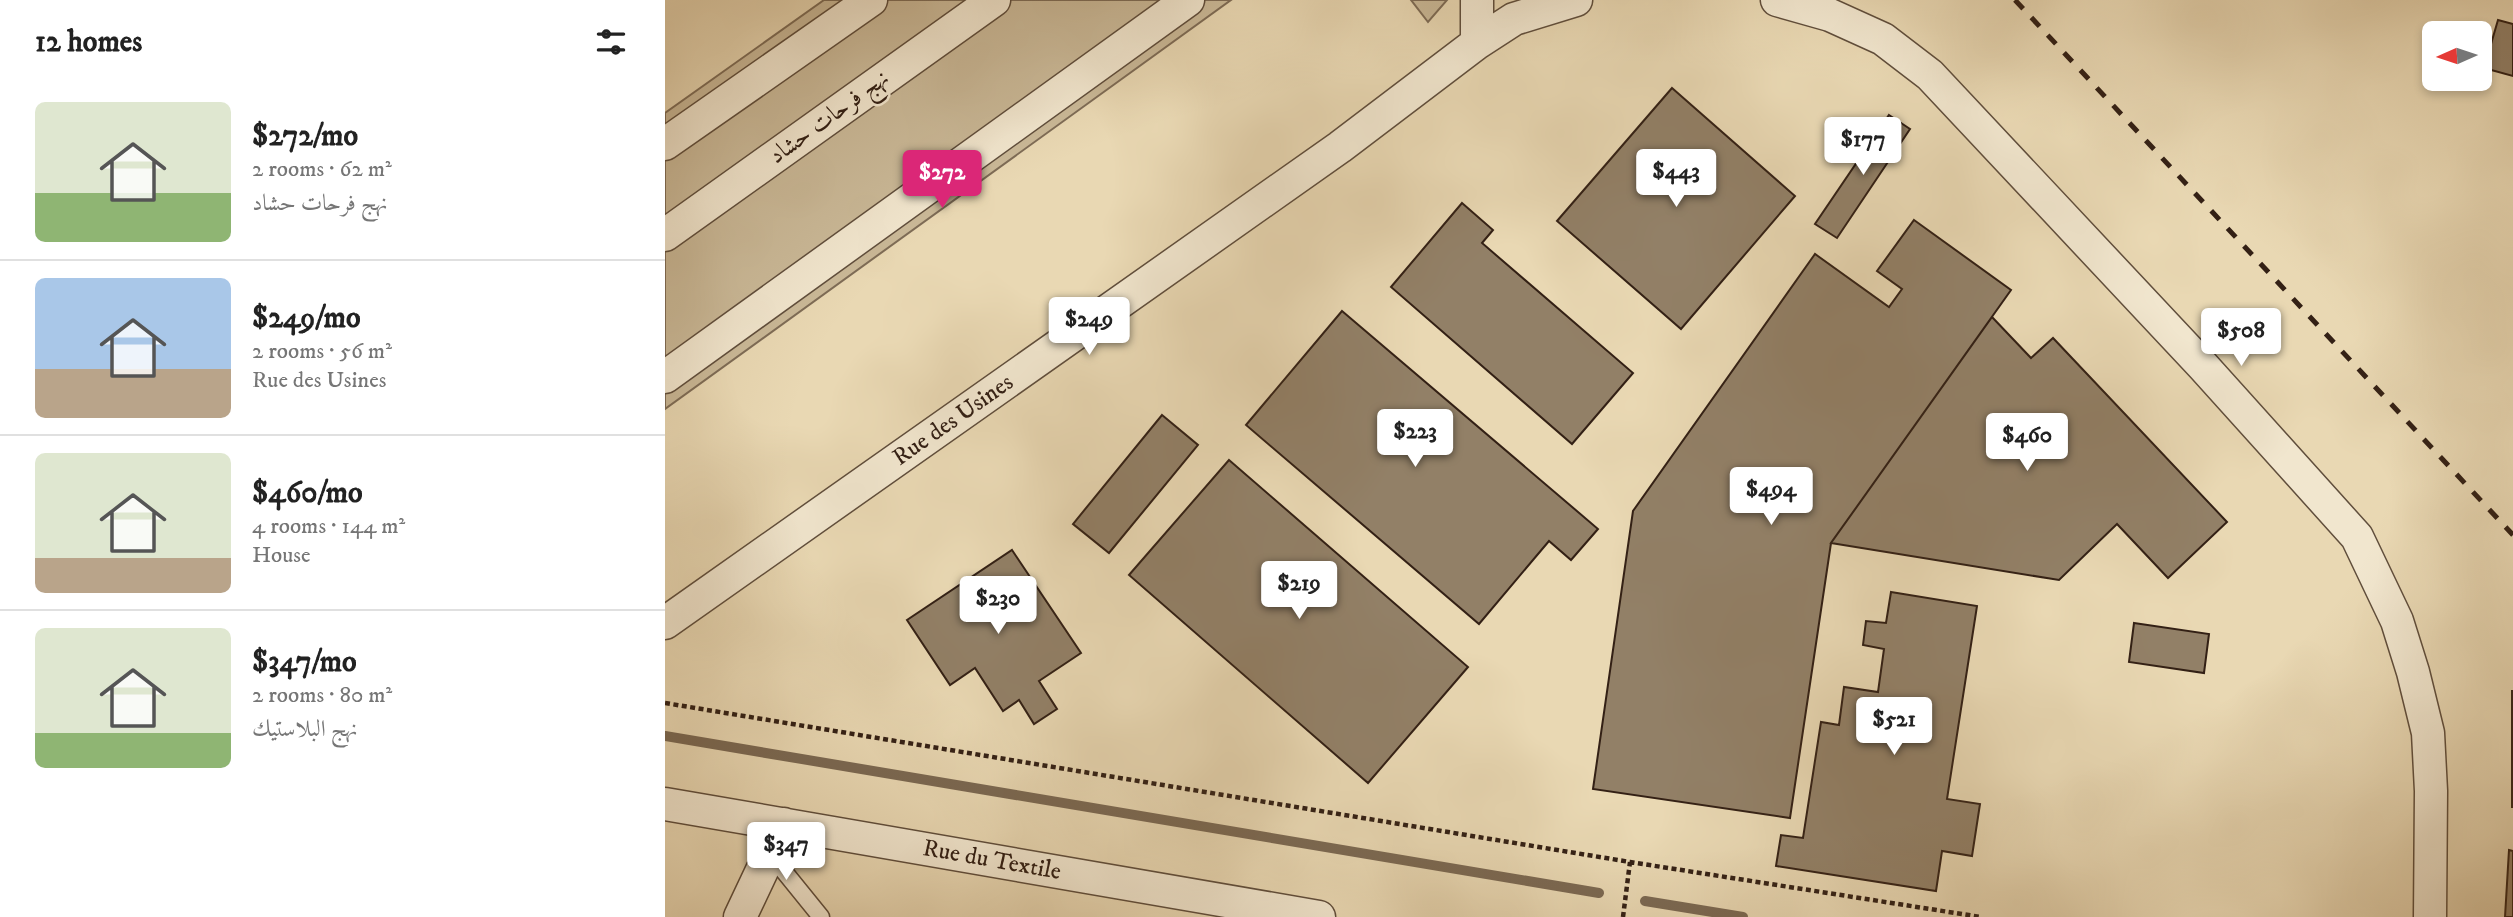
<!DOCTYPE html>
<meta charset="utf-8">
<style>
body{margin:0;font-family:"IM FELL DW Pica",Amiri,serif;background:#f6f6f6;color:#222;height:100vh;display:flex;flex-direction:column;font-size:26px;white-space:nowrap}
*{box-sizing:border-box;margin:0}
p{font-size:23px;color:#767676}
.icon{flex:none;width:38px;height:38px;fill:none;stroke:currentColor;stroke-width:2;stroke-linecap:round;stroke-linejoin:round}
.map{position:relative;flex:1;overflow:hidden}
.panel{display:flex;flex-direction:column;background:#fff;width:665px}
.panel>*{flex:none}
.needle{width:46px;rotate:267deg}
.controls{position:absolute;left:1757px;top:21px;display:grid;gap:14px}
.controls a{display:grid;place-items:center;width:70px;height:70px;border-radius:10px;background:#fff;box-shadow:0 4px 10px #0003;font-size:35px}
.price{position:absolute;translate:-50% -60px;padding:0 16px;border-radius:7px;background:#fff;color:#222;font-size:23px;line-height:46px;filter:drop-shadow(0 2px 4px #0008)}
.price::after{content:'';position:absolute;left:50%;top:42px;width:21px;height:16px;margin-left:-10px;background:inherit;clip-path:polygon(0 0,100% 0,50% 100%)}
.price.on{background:#db2777;color:#fff}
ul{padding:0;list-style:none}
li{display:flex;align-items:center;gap:21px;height:175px;padding:0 35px}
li+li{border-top:2px solid #e0e0e0}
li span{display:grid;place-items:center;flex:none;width:196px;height:140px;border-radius:10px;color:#555}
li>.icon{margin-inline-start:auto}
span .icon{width:84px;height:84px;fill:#fffc;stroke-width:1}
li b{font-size:30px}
h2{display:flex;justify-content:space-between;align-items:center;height:84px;padding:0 35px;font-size:30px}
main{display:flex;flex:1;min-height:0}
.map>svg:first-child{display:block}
</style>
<main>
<section class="panel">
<h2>12 homes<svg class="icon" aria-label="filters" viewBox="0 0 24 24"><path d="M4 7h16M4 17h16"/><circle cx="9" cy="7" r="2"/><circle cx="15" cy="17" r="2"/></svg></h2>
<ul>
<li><span style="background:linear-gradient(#dfe7d0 65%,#8fb573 0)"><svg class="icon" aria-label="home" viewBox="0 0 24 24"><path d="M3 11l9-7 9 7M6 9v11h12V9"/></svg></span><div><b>$272/mo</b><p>2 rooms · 62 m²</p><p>نهج فرحات حشاد</p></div></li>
<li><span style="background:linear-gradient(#a9c7e8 65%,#b9a48a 0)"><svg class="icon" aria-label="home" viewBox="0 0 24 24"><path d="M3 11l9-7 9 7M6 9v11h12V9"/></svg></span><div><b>$249/mo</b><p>2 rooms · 56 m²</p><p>Rue des Usines</p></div></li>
<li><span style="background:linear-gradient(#dfe7d0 75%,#b9a48a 0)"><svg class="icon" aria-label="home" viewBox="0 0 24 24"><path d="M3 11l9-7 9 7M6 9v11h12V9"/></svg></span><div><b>$460/mo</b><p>4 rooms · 144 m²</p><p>House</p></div></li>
<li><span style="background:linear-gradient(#dfe7d0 75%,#8fb573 0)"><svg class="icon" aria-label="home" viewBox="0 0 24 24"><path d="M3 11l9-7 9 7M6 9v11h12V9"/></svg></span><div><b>$347/mo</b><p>2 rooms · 80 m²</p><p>نهج البلاستيك</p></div></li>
</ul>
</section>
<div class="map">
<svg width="1848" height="917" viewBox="0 0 1848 917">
<rect width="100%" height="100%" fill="#e9d8b3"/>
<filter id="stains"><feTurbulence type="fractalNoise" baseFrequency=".00286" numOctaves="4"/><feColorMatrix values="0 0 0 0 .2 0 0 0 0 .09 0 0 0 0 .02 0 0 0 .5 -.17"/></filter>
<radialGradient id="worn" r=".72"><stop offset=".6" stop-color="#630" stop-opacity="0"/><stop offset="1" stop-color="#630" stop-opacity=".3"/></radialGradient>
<path fill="#cab998" stroke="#7e6c56" stroke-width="2" d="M159 0H566L0 409V113Z
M746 0H782L763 22Z"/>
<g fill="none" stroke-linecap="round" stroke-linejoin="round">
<path stroke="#7b6953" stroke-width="10" d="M0 736 934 893
M980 901 1078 917"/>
</g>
<path fill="#928067" stroke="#332015" stroke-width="2" d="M1833 20 1848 24V76L1819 68Z
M1007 88 1130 196 1016 329 892 221Z
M1224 115 1245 129 1172 238 1150 224Z
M797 203 828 230 817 243 968 373 907 444 726 287Z
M1249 220 1346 290 1166 543 1125 818 928 789 968 511 1150 254 1224 307 1237 289 1212 271Z
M677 311 933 529 906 560 884 541 814 624 581 425Z
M1327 317 1366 358 1388 338 1562 522 1503 578 1452 524 1394 580 1166 543Z
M497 415 533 445 444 553 408 524Z
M564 460 803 667 703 783 464 575Z
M347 550 416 653 374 681 392 709 369 724 354 700 338 711 310 668 285 685 242 620Z
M1226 592 1312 606 1282 799 1315 804 1307 856 1277 851 1271 891 1111 866 1116 835 1138 838 1156 722 1174 725 1179 687 1213 692 1219 649 1198 645 1201 621 1221 623Z
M1469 623 1544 634 1539 673 1464 662Z
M1847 691H1848L1847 808Z
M1844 850 1848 851V917H1840Z"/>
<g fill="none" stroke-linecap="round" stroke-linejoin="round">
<defs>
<path id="lane" d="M105 854 156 917"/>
<path id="street" d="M812 0V43
M1112 0 1165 15 1218 39 1265 75 1538 366 1692 537 1732 621 1748 672 1763 733 1766 791 1765 917
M0 144 206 0
M0 235 329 0
M0 377 523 0
M0 623 675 147 812 43 849 19 911 0
M0 804 654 917
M75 917 119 824"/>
</defs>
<use href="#lane" stroke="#604e3c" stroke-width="19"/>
<use href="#street" stroke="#604e3c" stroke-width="35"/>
<path stroke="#332015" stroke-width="4.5" stroke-dasharray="5 3.5" stroke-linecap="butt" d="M0 703 965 862 1316 917
M958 917 965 862"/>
<use href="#lane" stroke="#f1e6ce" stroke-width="16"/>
<use href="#street" stroke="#f1e6ce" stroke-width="32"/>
<path stroke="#332015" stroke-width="5" stroke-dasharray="12 12" stroke-linecap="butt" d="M1350 0 1848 535"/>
</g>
<g text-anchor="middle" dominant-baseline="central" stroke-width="5" stroke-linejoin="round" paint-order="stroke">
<g font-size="24" fill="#332015" stroke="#f1e6ce">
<text transform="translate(164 117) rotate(-36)">نهج فرحات حشاد</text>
<text transform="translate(288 420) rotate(-35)">Rue des Usines</text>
<text transform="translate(327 860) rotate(10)">Rue du Textile</text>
</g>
</g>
<rect width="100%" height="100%" filter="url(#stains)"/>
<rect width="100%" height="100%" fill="url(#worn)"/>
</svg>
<div class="controls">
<a><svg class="needle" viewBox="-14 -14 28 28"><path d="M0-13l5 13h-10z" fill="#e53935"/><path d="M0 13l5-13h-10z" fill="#767676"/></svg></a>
</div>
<b class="price" style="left:1198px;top:177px">$177</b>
<b class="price" style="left:1011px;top:209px">$443</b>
<b class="price on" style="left:277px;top:210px">$272</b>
<b class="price" style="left:424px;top:357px">$249</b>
<b class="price" style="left:1576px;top:368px">$508</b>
<b class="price" style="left:750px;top:469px">$223</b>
<b class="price" style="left:1362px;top:473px">$460</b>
<b class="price" style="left:1106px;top:527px">$494</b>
<b class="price" style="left:634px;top:621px">$219</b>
<b class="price" style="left:333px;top:636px">$230</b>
<b class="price" style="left:1229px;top:757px">$521</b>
<b class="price" style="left:121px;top:882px">$347</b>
</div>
</main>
